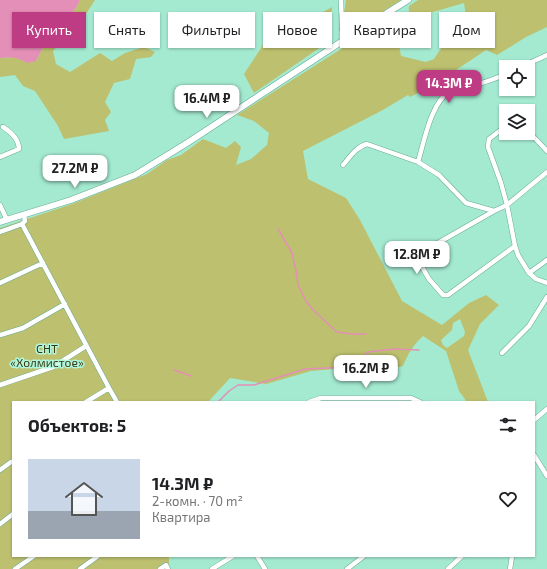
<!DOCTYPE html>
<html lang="ru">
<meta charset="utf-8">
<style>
body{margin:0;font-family:"Exo 2",sans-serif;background:#f6f6f6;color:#202124;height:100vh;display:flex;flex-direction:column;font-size:15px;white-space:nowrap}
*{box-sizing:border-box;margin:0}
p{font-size:13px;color:#757577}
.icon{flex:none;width:22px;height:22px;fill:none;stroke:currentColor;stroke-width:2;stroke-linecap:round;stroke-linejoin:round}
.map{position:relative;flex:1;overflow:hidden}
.drawer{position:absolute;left:12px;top:401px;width:523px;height:156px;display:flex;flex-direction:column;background:#fff;border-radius:0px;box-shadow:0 1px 3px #0004}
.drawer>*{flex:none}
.banner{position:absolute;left:12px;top:12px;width:523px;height:36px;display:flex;gap:8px}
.tools{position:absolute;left:499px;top:60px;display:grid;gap:8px}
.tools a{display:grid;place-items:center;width:36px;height:36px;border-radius:0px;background:#fff;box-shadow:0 1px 3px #0004;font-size:20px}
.price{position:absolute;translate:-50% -34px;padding:0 9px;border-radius:8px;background:#fff;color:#222;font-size:13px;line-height:26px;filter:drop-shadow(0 1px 2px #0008)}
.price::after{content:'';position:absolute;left:50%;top:24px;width:12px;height:9px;margin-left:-6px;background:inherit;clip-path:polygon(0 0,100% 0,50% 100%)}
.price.selected{background:#be3c83;color:#fff}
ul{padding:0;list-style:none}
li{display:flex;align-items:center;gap:12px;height:100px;padding:0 16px}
li span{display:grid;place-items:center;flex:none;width:112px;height:80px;border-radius:0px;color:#555}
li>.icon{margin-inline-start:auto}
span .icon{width:48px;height:48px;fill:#fffc;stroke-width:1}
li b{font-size:17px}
h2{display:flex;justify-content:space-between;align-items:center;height:48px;padding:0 16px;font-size:17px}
.pill{padding:0 14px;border-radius:0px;background:#fff;box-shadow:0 1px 3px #0004;font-size:14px;line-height:36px}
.pill.selected{background:#be3c83;color:#fff}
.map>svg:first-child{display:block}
</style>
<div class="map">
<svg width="547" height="569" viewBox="0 0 547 569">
<rect width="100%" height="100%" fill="#a4ead1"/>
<path fill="#bdc06e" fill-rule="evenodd" d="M80 0H95L84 17 53 51 56 64 70 72 100 53 112 61 125 53 144 47 155 52 151 57 136 59 130 79 114 83 105 102 111 112 105 120 109 131 64 139 58 126 35 91 23 86 15 75 0 77V58L13 57 36 61C41 51 47 40 54 31 64 19 74 15 80 0Z
M346 0H401L365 23 357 24 349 21 344 13Z
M418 0H547V27L526 37 497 55 486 50 432 86 410 97 408 95 381 111 303 151 308 179 346 198 360 220 402 301 442 325 469 303 486 295 499 305 480 324 468 350 488 402H467L459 391 446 351 423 336C413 345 408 354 403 366L394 368 388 373 352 376 347 368 311 371 266 384 230 378 208 402H13V556H169V566L171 569H0V228L72 204 147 174 167 160 181 155 203 139 226 148 235 141 241 147 236 165 251 159 267 145 269 133 254 121 237 115 396 14 408 25 399 45 401 56 426 62 434 59 447 39 468 31 464 3 416 17C410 15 408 12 409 6ZM460 319 465 332 464 336 447 348 443 345 441 340 452 330 453 323Z
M332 7 331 40 254 93 244 74 263 45Z"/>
<path fill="#e48fb7" d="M0 0H80C74 15 64 19 54 31 47 40 41 51 36 61L27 63C18 57 11 57 0 58Z"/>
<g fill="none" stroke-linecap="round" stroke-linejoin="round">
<path stroke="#e48fb7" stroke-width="1.5" d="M278 229 292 253 296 271 298 285 306 301 312 309 337 332 352 334H366
M174 370 191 376
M218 402 229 391 238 385H254L305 369 351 367 368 352 394 349 419 350"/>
<defs>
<path id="street" d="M341 0 342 29 347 38
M521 67 547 55
M506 126 489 139 488 147 501 183 507 205 515 246 518 255 529 273 536 279 547 283
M528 131 547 151
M0 157 19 149C19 139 11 132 3 127
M418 162C424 142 431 102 450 91 457 88 464 88 471 86 483 83 495 79 506 74
M343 165C350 157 356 147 367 144L418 162 439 175 466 203 494 211
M0 205 7 220
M24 215 25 221 22 224 109 388 86 402
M0 232 22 224
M515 246 448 295H443L429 279 418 260V256L422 252 494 211 507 205 547 172
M529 273 547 260
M0 283 43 263
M0 335 23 328 65 304
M502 353 529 326 547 297
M0 385 53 367 86 346
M109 388 117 402
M309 402 321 398H411L420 402
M534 420 547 409
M534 455 547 476
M0 470 11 462
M0 524 13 514
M257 556 265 569
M15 569 34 556
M80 569 98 556
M160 569 166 565 168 569
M212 569 233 556
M347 569 364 556
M448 569 462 556
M510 569 512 556"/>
<path id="secondary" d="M0 222 71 200 135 175 187 143 347 38 408 0"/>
</defs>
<use href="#street" stroke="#67ab94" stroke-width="5.5"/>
<use href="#secondary" stroke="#67ab94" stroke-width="7"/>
<use href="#street" stroke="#fff" stroke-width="4.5"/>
<use href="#secondary" stroke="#fff" stroke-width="6"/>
</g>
<g text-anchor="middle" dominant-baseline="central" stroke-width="3" stroke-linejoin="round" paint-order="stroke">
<g font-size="12" fill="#383912" stroke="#b1f7de">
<text x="47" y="348">СНТ<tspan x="47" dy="14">«Холмистое»</tspan></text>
</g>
</g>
</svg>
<div class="tools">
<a><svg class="icon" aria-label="locate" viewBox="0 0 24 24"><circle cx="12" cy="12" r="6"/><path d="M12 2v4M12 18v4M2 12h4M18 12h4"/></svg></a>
<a><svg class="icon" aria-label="layers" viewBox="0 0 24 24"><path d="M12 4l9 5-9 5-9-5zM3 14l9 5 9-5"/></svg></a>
</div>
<b class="price selected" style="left:449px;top:104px">14.3M ₽</b>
<b class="price" style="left:207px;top:119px">16.4M ₽</b>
<b class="price" style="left:75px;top:189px">27.2M ₽</b>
<b class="price" style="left:417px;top:275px">12.8M ₽</b>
<b class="price" style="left:366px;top:389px">16.2M ₽</b>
<div class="banner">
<a class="pill selected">Купить</a>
<a class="pill">Снять</a>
<a class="pill">Фильтры</a>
<a class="pill">Новое</a>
<a class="pill">Квартира</a>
<a class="pill">Дом</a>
</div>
<section class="drawer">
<h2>Объектов: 5<svg class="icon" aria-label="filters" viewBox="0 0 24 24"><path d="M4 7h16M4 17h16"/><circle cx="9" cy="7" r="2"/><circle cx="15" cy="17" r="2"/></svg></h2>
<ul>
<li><span style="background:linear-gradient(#c9d6e8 65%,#9aa5b1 0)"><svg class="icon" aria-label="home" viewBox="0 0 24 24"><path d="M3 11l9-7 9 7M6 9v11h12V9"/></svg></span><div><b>14.3M ₽</b><p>2-комн. · 70 m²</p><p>Квартира</p></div><svg class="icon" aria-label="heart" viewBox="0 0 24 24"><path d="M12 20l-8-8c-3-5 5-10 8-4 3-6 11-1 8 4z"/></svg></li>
</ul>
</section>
</div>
